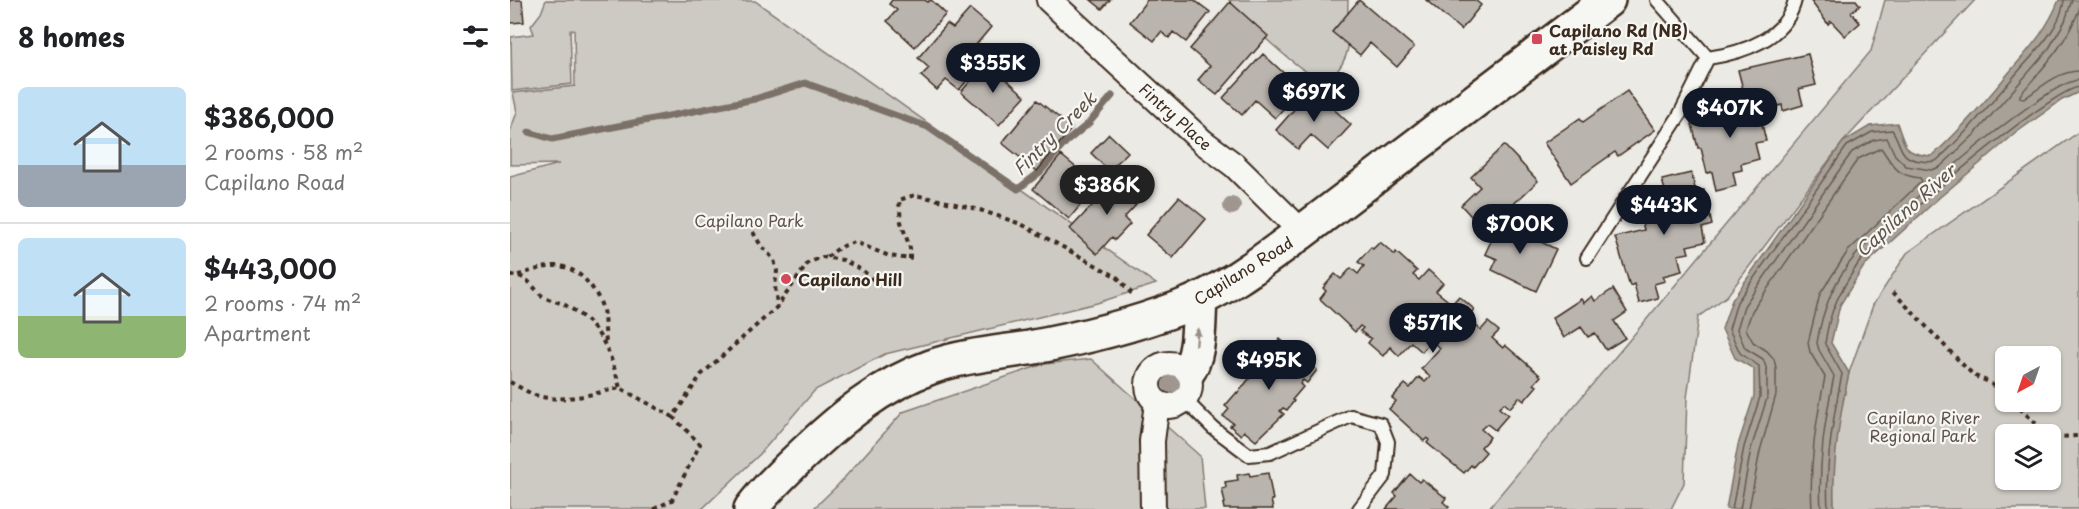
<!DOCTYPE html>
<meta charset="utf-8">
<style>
body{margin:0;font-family:"Playpen Sans",sans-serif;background:#f6f6f6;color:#202124;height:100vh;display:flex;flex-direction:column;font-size:22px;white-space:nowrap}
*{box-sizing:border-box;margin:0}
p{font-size:20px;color:#757577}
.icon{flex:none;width:33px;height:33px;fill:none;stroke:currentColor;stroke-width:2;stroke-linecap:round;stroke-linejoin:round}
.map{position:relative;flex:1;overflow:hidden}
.panel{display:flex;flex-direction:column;background:#fff;width:510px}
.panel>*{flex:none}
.needle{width:39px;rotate:220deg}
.tools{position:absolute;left:1485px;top:346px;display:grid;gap:12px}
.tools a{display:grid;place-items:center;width:66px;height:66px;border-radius:9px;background:#fff;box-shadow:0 2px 4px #0004;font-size:30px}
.price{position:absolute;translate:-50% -51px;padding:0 14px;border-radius:21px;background:#111827;color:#fff;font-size:20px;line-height:39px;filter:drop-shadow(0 2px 3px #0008)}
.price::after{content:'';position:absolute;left:50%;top:36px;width:18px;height:14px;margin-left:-9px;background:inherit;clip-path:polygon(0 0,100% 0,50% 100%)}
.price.on{background:#222;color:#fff}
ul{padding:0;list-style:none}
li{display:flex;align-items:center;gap:18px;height:150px;padding:0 18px}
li+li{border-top:2px solid #e0e0e0}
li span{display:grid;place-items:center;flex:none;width:168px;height:120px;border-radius:9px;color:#555}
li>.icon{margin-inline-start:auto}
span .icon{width:72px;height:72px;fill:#fffc;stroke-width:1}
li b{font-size:26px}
h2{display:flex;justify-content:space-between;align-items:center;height:72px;padding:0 18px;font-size:26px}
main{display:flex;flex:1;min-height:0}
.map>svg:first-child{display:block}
</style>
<main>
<section class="panel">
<h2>8 homes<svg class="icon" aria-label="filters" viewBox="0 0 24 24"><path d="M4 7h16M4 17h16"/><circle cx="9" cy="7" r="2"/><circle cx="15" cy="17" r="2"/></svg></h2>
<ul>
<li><span style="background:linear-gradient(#bfe0f5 65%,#9aa5b1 0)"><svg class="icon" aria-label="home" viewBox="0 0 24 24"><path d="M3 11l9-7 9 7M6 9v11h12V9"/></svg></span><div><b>$386,000</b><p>2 rooms · 58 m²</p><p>Capilano Road</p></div></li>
<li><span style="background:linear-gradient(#bfe0f5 65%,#8fb573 0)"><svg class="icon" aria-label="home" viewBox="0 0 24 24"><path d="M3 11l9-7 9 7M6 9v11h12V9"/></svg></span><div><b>$443,000</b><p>2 rooms · 74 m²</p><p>Apartment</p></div></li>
</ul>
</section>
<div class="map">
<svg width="1569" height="509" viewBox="0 0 1569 509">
<rect width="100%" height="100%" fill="#ebeae5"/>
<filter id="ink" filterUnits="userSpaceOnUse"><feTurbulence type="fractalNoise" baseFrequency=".0167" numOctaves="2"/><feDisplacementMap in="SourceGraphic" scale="12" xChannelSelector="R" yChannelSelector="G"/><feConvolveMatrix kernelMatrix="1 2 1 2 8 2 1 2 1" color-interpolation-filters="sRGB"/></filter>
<g filter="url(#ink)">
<path fill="#cdcac4" stroke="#847a71" stroke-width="1.5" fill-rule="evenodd" d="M36 0 245 1 646 284 587 303 375 354 305 390 250 454 192 509H0V177L49 164 0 165V132L7 112 3 93 65 86 64 30H60L62 84 2 91 1 37 24 34 21 26 31 13Z
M719 0H838C836 32 847 50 823 76 817 77 809 78 804 76 786 68 729 16 719 0Z
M1375 0H1465L1333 142 1217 296 1188 317 1177 398 1174 483 1161 509H978L1361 51Z
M1569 132V509H1324L1323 478 1328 423 1339 373 1363 305 1397 253ZM1496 357H1540V402H1496ZM1496 435H1540V480H1496Z
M581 359 690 456 695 509H303L327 486 393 412 534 364Z"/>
<path fill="#a8a198" stroke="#7c7167" stroke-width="1.5" d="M1549 0H1569V92L1552 100 1507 132 1430 197 1354 266 1330 305 1321 343 1339 373C1329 418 1322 462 1324 509H1216L1228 445 1244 396V369L1225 358 1212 329 1222 300 1333 142 1360 126 1387 123C1396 148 1394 154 1422 156 1450 131 1473 104 1497 75 1519 49 1536 32 1549 0Z"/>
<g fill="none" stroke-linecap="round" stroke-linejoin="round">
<path stroke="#675a4f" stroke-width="1.5" d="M1569 10C1555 46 1534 66 1510 95V98L1514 99C1530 88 1548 71 1569 71
M1222 509 1234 447 1250 397 1249 366 1230 353 1219 329 1227 302 1337 146 1362 132 1382 130C1392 144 1388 159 1411 161 1416 162 1421 162 1426 161 1456 134 1481 103 1507 73 1525 52 1551 28 1554 0
M1230 509 1241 449 1257 398V370L1253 359 1235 348 1227 329 1234 306 1342 152 1364 140 1377 138 1385 155 1396 166 1421 170 1430 167 1465 134 1538 50 1555 21 1562 0
M1239 509 1250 451 1266 395V368L1264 359 1257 351 1243 342 1236 329 1242 311 1348 159 1371 148C1384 166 1385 175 1410 178L1412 181 1338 251 1310 294 1298 343 1300 352 1315 377C1306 421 1299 464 1302 509
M1311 509C1308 463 1315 420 1324 376L1309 350 1307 343C1312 312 1324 280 1345 256 1372 225 1535 81 1569 80
M1318 509C1315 463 1323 419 1332 374L1315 344C1319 311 1330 291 1348 264 1368 236 1540 90 1569 87"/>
<path stroke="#7c7167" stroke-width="7" d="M19 132 42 139 245 99 295 83 418 127 508 189 530 172 556 142 578 124 602 96"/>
</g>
<path fill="#bab4ae" stroke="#3b2a1e" stroke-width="1.5" d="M0 0H12L14 22 0 23Z
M382 0H415L417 2 421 0 436 14 405 47 377 21 387 10 379 4Z
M581 0H600L592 9Z
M637 0H684L700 12 676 42 663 32 659 38 651 32 644 41 620 22Z
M849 0 904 47 887 67 860 43 850 55 822 32Z
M916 0H965L971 5 951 30Z
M1300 0H1346L1350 5 1341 12 1350 23 1335 36 1321 21 1318 24Z
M720 2 758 36 707 95 688 80 700 66 680 49Z
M460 9 481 27 460 52 472 63 449 90 436 80 427 90 411 76 419 68 408 58 437 24 443 28Z
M753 54 791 89 765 118 745 100 732 115 713 98Z
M1298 54 1306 85 1289 89 1293 105 1273 111 1272 105 1257 109 1252 92 1235 97 1228 70Z
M477 62 515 96 489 125 451 92Z
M802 89 841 125 818 150 801 135 788 149 766 130Z
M1231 89 1236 110 1248 107 1256 141 1245 143 1249 159 1231 164 1232 170 1223 172 1226 186 1206 191 1202 172 1197 173 1191 148H1188L1182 124 1211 117 1206 95Z
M1117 91 1145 130 1108 156 1105 152 1061 183 1034 143 1070 118 1073 122Z
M527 100 562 128 527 171 492 143Z
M599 134 618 152 599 171 581 153Z
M994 145 1028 181 994 213 990 207 970 226 951 205 970 187 961 177Z
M551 155 587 185 559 219 523 189Z
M1181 173 1186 192 1194 190 1202 225 1192 228 1195 242 1177 246 1179 253 1168 255 1172 271 1153 276 1155 281 1144 284 1148 298 1129 303 1124 284 1120 286 1105 237 1134 230 1129 208 1158 201 1152 180Z
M610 176 629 193 621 202 626 205 614 218 620 224 605 240 602 237 587 254 560 229Z
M669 197 696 219 663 258 636 235Z
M991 219 1028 236 1027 240 1046 249 1026 291 982 270 987 259 975 254Z
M870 242 885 255 886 252 907 271 903 275 909 280 918 270 933 283 926 291 942 304 949 296 964 309 957 318 971 330 978 322 989 331 982 338 993 348 995 345 1031 376 1024 384 1027 386 1014 401 1009 397 1000 408 994 403 989 408 998 415 985 430 977 424 971 429 980 437 971 447 976 452 963 467 961 465 954 473 917 443 919 440 917 438 914 441 879 409 886 401 882 398 895 384 900 388 909 377 915 382 920 377 911 369 930 348 921 341 912 352 901 342 889 356 880 347 873 356 858 343 861 339 850 331 853 328 850 326 845 332 810 299 816 291 813 288 825 274 831 279 841 268 848 274 854 266 848 262 861 247 863 249Z
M1103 289 1117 312 1104 321 1115 338 1096 350 1085 333 1078 337 1071 327 1054 338 1042 318 1071 299 1074 303 1082 296 1085 301Z
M770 339 807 370 797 383 793 380 790 384 793 387 782 400 784 401 777 410 773 408 770 411 774 414 746 441 734 431 731 435 720 426 723 423 713 416 719 409 715 406 727 392 728 393Z
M739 473 740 476 758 473 763 500H761L763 509H714L713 504 715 503 712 489 716 488 715 482 728 480 727 475Z
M900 474 909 482 912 479 936 498 933 502 939 507 937 509H876L887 496 884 493Z"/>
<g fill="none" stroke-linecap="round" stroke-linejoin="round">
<defs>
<path id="lane" d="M1198 58C1232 53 1276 39 1285 0
M1077 258 1169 116 1198 58 1147 0
M675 400 703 428 739 455 760 453 841 416 871 424 878 442 875 475 849 509"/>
<path id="street" d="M539 0 693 142 724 165 792 232
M638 385a21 21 0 1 1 42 0a21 21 0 1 1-42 0Z
M643 509 642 441 647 403"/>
<path id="secondary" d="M677 373C691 354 688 322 690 300
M241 509C255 490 274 472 291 456 330 419 370 385 421 367 452 356 487 353 519 348 569 339 621 326 669 308 713 292 754 260 792 232L1098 0"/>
</defs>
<use href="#lane" stroke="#3b2a1e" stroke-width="16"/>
<use href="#street" stroke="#3b2a1e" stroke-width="28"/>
<use href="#secondary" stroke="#3b2a1e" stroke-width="38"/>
<path stroke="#3b2a1e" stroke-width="4" stroke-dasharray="4.5 4.5" stroke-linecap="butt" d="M243 232 250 244 264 260 267 271 265 286 267 306
M317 257 330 247 345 242 379 256 400 259V248L391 222 389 200 405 195 429 200 470 210 511 224 607 277 622 294
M8 275C19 272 32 267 44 266 68 265 87 289 93 310 95 321 95 333 96 343
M0 276C16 274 20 284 30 294 36 300 47 301 55 305 91 325 100 351 110 388
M1383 292 1456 368 1465 376 1479 382 1496 396
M0 382C8 386 17 392 25 395 51 404 85 393 110 388L163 417 191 375 267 307 298 263 312 257 333 260 352 270 366 282
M1503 402 1534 431 1549 437 1569 436
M144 509 162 500 190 444 163 417"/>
<use href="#lane" stroke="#f6f6f2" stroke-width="12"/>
<use href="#street" stroke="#f6f6f2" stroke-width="24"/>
<use href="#secondary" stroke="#f6f6f2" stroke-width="33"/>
</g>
<g fill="#9f968f">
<circle cx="722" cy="206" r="9"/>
<circle cx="661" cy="384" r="9"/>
</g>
<defs><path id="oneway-solid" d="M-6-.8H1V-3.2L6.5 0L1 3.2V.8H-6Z" transform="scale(1.5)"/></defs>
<use fill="#989088" href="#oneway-solid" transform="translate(687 337) rotate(-85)"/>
</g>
<g fill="#d1495b" stroke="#f6f6f2" stroke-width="2">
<rect x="1021" y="33" width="12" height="12" rx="3"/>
<circle cx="276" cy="279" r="6"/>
</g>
<g text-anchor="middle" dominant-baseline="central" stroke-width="4.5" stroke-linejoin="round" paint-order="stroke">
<g font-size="16" font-weight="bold" fill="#3b2a1e" stroke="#f6f6f2" text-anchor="start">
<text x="1039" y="30">Capilano Rd (NB)<tspan x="1039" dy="18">at Paisley Rd</tspan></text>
<text x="288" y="279">Capilano Hill</text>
</g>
<g font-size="16" fill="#3b2a1e" stroke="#f6f6f2">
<text transform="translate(666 116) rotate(42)">Fintry Place</text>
<text transform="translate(733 270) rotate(-32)">Capilano Road</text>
</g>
<g font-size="16" fill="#605248" stroke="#f6f6f2">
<text x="239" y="220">Capilano Park</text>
<text x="1413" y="417">Capilano River<tspan x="1413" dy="18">Regional Park</tspan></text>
</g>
<g font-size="18" font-style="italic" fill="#615449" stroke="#f6f6f2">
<text transform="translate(544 133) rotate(-45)">Fintry Creek</text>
<text transform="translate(1395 210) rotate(-42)">Capilano River</text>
</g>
</g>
</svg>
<div class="tools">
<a><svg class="needle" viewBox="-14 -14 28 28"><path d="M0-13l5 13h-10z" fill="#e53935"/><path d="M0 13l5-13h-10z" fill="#757577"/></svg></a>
<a><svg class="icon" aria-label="layers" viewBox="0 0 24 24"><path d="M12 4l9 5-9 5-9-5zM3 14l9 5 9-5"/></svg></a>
</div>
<b class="price" style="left:483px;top:94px">$355K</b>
<b class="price" style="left:804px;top:123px">$697K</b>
<b class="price" style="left:1220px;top:139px">$407K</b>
<b class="price on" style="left:597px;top:216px">$386K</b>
<b class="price" style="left:1154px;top:236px">$443K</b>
<b class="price" style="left:1010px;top:255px">$700K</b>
<b class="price" style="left:923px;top:354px">$571K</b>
<b class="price" style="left:759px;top:391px">$495K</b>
</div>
</main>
